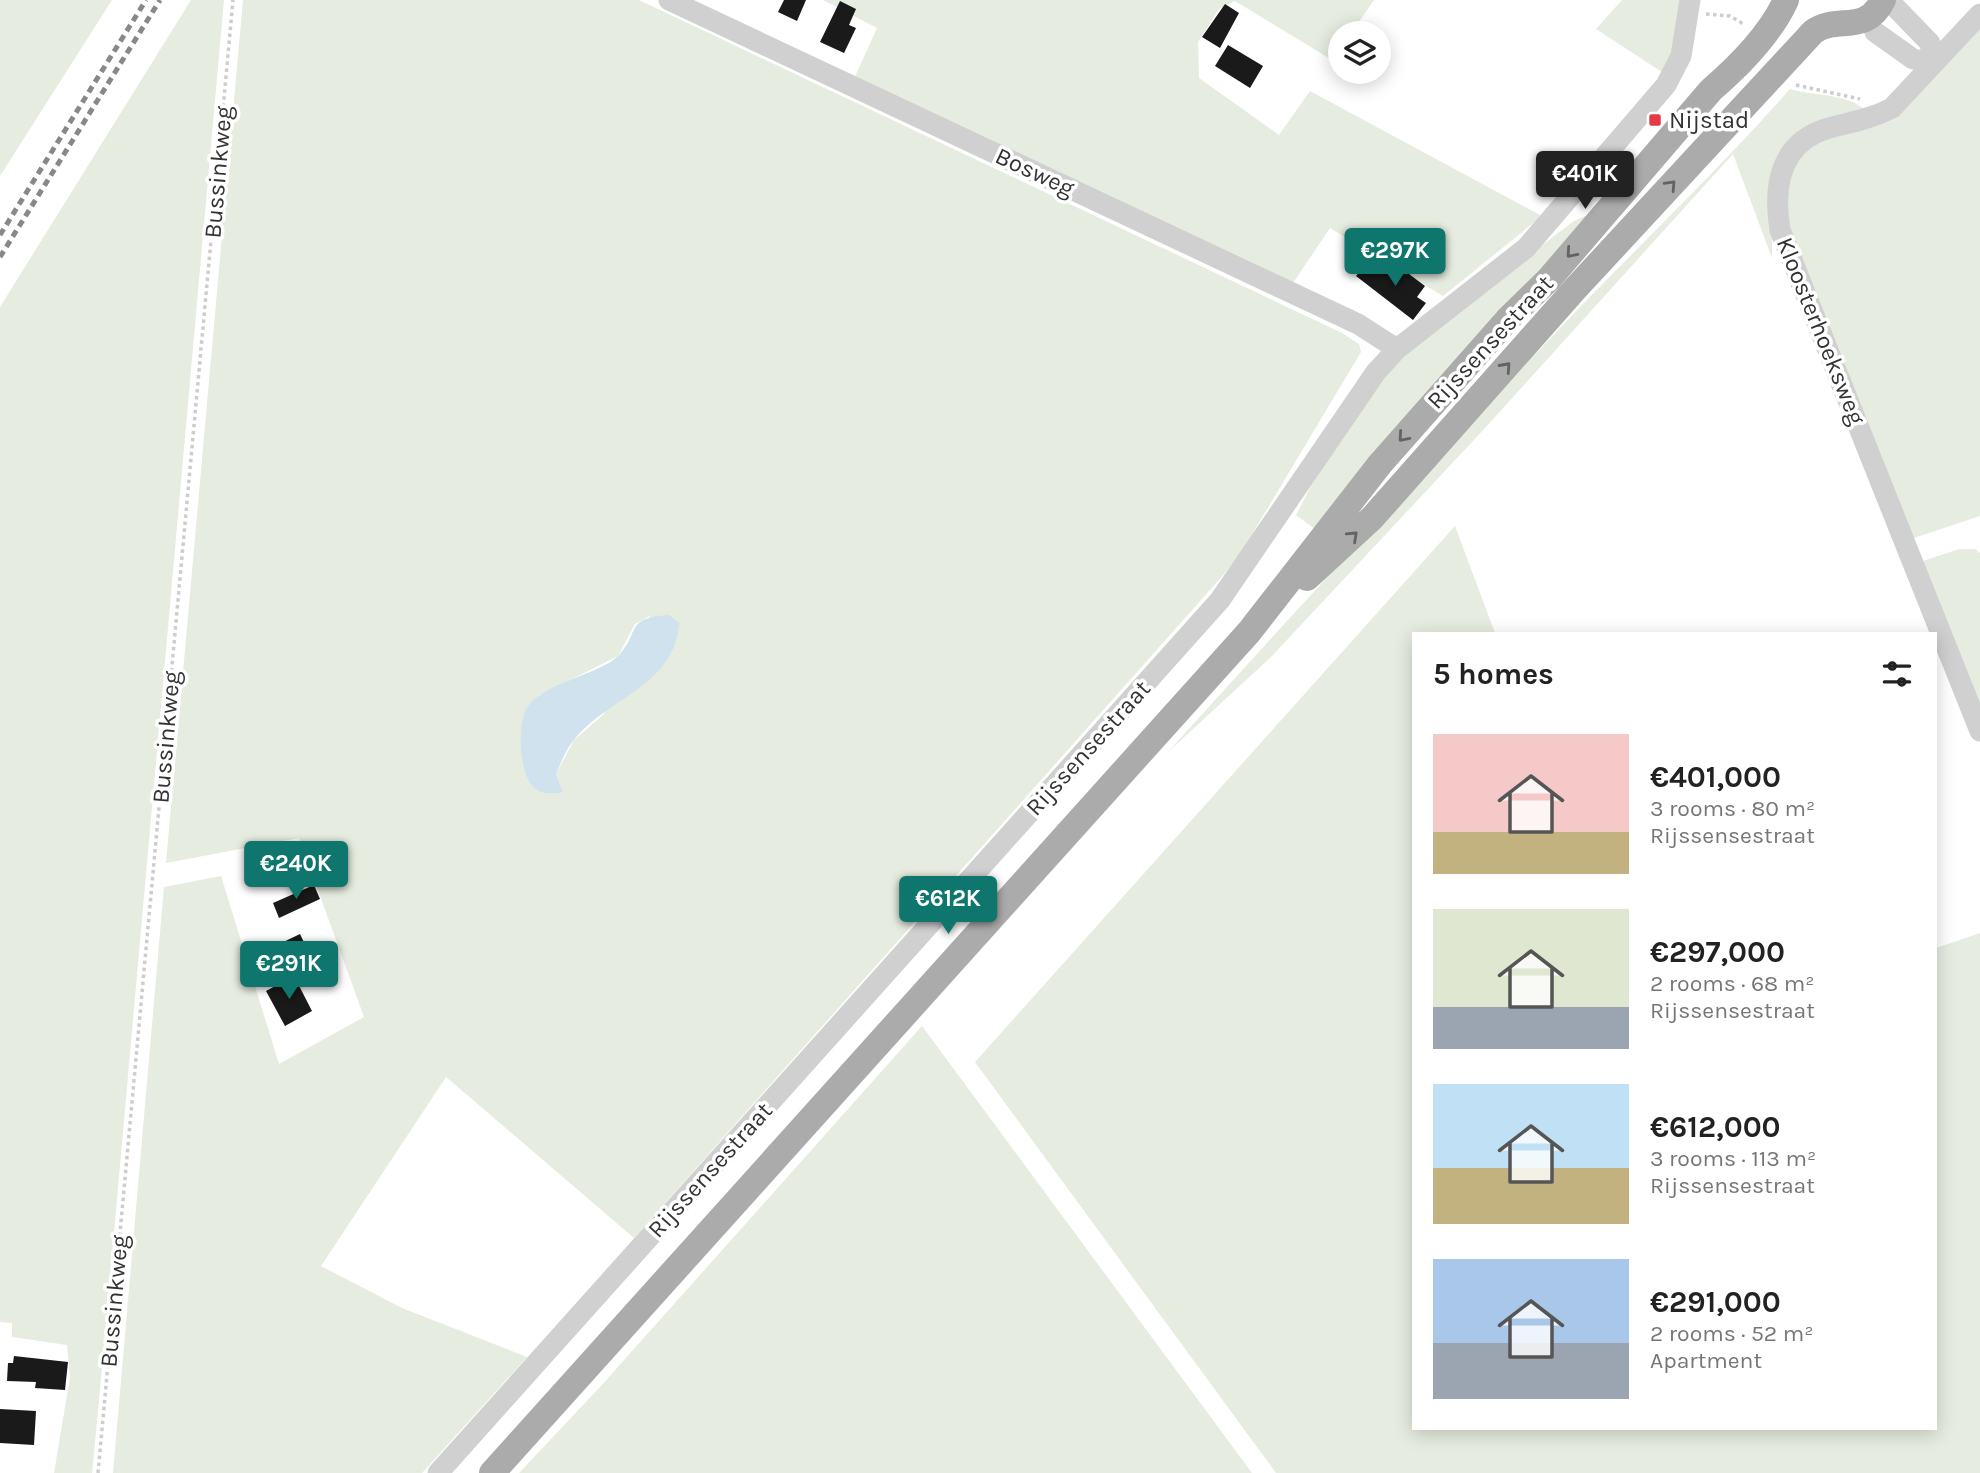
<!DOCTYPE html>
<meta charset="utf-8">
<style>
body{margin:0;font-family:Karla,sans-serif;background:#f6f6f6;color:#222;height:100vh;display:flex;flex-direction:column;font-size:26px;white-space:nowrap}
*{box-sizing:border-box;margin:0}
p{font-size:23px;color:#767676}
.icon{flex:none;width:38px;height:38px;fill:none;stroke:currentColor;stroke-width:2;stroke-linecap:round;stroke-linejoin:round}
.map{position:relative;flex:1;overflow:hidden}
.details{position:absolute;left:1412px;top:632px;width:525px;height:798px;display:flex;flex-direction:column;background:#fff;border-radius:0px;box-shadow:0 4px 18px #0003}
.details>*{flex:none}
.controls{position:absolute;left:1328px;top:21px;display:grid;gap:14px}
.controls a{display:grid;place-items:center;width:63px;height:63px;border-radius:50%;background:#fff;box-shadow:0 4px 18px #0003;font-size:35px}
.price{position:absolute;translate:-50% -60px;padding:0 16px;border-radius:7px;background:#0f766e;color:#fff;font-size:23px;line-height:46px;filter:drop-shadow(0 2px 4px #0008)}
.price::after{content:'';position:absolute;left:50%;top:42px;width:21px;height:16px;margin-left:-10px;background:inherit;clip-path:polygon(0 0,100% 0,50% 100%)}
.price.active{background:#222;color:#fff}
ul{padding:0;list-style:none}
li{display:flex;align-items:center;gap:21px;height:175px;padding:0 21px}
li span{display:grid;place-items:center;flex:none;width:196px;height:140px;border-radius:0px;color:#555}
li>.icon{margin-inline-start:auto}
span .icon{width:84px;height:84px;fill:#fffc;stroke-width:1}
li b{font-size:30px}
h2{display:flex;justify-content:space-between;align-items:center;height:84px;padding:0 21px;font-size:30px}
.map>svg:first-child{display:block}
</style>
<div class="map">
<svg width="1980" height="1473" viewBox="0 0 1980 1473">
<rect width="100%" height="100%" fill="#fff"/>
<path fill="#e6ecdf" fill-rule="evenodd" d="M0 0H112L0 176Z
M191 0H224L98 1412 92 1473H54L70 1377 67 1345 12 1337V1323L0 1322V307Z
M243 0H639L1342 333 1359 344 1361 352 1245 546 1225 573 634 1238 446 1077 321 1266 402 1308 527 1357 422 1473H113L164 887 221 876 279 1064 364 1017 299 838 166 863ZM650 616 604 714 574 740 556 774 563 792 550 794 536 790 538 696 618 656 635 624Z
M823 0H1374L1351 33H1340V48L1332 60 1235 1 1219 9 1198 42 1199 78 1279 135 1310 91 1542 216 1443 296 1330 228 1291 286 854 79 877 28Z
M1622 0H1682V19L1665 74 1596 29Z
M1980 27V516L1911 539 1785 228 1789 171 1810 147 1835 133 1879 125 1906 108Z
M1790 89C1815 97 1853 92 1869 115L1801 136 1772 198V258L1733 154 1486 427 1271 657 1167 753C1297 609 1429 466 1563 325 1638 246 1718 171 1790 89Z
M1596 211 1315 529 1296 515 1327 455 1367 390 1449 316 1574 221Z
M1455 526 1495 633 1414 634V1428H1936V948L1980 933V1473H1276L975 1062Z
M1959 549H1975L1980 553V710L1920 562Z
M922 1026 1252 1473H519L600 1387Z"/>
<path fill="#cfe2ee" d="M669 615 679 623C675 686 608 697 574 740 566 749 561 763 556 774L563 792C554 794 546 795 537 790 519 780 517 726 526 709 542 682 600 675 619 655 641 631 624 618 669 615Z"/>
<path fill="#1a1a1a" d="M784 0H806L797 21 778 12Z
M840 1 856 9 849 25 856 28 844 53 820 42Z
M1225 4 1239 13 1220 48 1202 37Z
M1228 45 1263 66 1250 88 1215 66Z
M1369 260 1389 275 1397 265 1425 286 1417 297 1426 303 1413 320 1356 276Z
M314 885 320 899 279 918 273 903Z
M300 934 312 959 284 972 273 947Z
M294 976 312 1011 285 1026 266 991Z
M14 1356 68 1362 65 1390 35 1388 36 1382 7 1381 8 1363H13Z
M0 1409 36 1411 34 1445 0 1443Z"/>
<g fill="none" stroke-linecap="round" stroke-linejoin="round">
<path stroke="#cdcdcd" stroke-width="3.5" stroke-dasharray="3.5 3.5" stroke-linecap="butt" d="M1706 14 1730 16 1745 25
M1796 85 1860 99
M98 1473 233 0"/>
<path stroke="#d0d0d0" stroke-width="21" d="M669 0 1358 324 1397 349
M1980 14 1892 108C1871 119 1851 122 1829 128 1779 142 1773 187 1780 230L1980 731
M1875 32 1913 59 1933 63 1930 43 1896 8
M438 1473 1220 600 1376 372 1397 349 1526 248 1666 85 1681 56 1690 0"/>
<path stroke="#ababab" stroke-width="26" d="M1307 578 1372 518 1575 289 1813 32C1838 14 1865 36 1883 0
M492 1473 1249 632 1380 464 1508 319 1549 279 1711 90C1740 65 1770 35 1786 0"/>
<path stroke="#888" stroke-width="5" stroke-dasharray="7 5" stroke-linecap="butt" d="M0 235 146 0
M0 257 160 0"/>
</g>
<defs><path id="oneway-chevron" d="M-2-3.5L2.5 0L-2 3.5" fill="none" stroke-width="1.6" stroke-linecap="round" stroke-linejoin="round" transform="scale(1.75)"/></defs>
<g stroke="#636363">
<use href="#oneway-chevron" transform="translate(1671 185) rotate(-47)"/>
<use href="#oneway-chevron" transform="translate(1571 253) rotate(131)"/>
<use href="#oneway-chevron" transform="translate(1506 367) rotate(-48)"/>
<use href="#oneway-chevron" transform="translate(1403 437) rotate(131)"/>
<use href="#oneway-chevron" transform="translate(1353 536) rotate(-43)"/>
</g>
<rect fill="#e63946" stroke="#fff" stroke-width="2.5" x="1648" y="113" width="14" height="14" rx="3.5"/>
<g text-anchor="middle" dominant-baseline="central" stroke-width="7" stroke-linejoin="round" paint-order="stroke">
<g font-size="24" fill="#333" stroke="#fff" text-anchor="start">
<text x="1669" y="120">Nijstad</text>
</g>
<g font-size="24" fill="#333" stroke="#fff">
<text transform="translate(218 172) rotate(-85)">Bussinkweg</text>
<text transform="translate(1035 172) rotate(25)">Bosweg</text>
<text transform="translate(1821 331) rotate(68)">Kloosterhoeksweg</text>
<text transform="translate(1490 342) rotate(-47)">Rijssensestraat</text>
<text transform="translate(166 737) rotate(-85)">Bussinkweg</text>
<text transform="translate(1088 748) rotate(-48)">Rijssensestraat</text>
<text transform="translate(710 1170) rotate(-48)">Rijssensestraat</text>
<text transform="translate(114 1301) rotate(-85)">Bussinkweg</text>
</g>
</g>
</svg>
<div class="controls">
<a><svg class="icon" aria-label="layers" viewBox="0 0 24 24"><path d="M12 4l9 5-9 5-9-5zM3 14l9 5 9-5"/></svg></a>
</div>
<b class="price active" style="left:1585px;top:211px">€401K</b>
<b class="price" style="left:1395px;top:288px">€297K</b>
<b class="price" style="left:296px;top:901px">€240K</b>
<b class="price" style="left:948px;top:936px">€612K</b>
<b class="price" style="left:289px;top:1001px">€291K</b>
<section class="details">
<h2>5 homes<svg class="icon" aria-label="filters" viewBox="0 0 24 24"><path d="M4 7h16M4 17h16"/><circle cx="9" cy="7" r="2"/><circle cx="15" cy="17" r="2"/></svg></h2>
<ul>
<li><span style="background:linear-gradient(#f6c9c9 70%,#c2b280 0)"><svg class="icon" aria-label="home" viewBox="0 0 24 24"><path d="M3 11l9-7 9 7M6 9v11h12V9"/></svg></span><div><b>€401,000</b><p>3 rooms · 80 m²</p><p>Rijssensestraat</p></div></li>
<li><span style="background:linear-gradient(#dfe7d0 70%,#9aa5b1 0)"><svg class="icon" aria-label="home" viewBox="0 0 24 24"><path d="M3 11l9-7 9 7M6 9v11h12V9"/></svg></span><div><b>€297,000</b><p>2 rooms · 68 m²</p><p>Rijssensestraat</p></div></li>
<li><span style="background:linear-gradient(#bfe0f5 60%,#c2b280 0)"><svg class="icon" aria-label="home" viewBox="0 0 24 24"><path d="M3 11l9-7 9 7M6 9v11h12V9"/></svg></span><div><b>€612,000</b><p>3 rooms · 113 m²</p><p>Rijssensestraat</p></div></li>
<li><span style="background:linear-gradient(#a9c7e8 60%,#9aa5b1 0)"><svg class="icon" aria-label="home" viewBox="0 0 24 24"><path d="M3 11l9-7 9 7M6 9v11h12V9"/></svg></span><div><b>€291,000</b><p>2 rooms · 52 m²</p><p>Apartment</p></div></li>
</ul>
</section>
</div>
